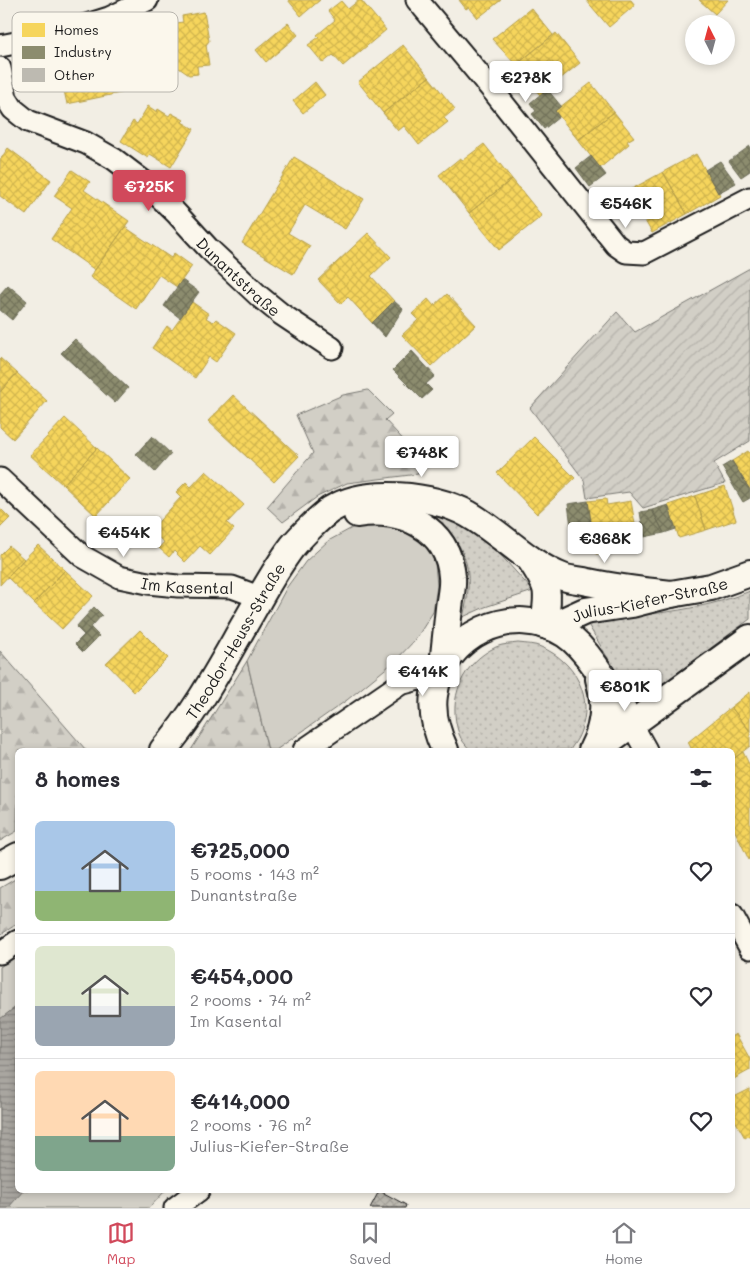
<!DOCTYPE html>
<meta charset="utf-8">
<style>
body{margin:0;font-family:Mali,sans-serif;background:#f7f7f7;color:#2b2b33;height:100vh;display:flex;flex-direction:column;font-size:19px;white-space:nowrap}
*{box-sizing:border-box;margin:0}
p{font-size:16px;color:#7c7c81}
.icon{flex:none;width:28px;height:28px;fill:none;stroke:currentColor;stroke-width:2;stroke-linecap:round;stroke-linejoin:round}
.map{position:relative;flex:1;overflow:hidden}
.sheet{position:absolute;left:15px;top:748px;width:720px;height:445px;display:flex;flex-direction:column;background:#fff;border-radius:8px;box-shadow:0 2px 8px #0003}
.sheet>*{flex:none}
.needle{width:32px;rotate:354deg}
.fabs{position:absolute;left:685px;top:15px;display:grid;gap:10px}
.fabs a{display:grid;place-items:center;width:50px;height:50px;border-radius:50%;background:#fff;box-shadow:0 2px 8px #0003;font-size:25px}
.price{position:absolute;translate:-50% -42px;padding:0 11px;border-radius:5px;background:#fff;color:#222;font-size:16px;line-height:32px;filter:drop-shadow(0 1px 2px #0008)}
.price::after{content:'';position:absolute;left:50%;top:30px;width:15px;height:11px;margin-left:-8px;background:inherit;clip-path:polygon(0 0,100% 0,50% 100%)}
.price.on{background:#d1495b;color:#fff}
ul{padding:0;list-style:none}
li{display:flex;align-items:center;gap:15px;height:125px;padding:0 20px}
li+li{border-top:1px solid #e1e1e2}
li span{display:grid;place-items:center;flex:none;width:140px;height:100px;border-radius:8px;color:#555}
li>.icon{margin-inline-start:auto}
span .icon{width:60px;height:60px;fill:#fffc;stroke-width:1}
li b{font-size:21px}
h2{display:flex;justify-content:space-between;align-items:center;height:60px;padding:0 20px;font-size:21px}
.tab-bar{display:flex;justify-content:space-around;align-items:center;height:70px;border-top:1px solid #e1e1e2;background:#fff;font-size:14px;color:#7c7c81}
.tab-bar a{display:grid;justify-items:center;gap:2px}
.tab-bar .on{color:#d1495b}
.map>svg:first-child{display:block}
</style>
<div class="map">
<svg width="750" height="1208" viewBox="0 0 750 1208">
<defs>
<pattern id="grass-dots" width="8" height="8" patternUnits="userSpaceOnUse" patternTransform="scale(1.25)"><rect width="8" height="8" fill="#d2cfc6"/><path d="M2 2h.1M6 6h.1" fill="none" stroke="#b4b1aa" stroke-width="1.8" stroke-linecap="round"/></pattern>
<pattern id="forest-firs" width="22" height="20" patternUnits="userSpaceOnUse" patternTransform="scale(1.25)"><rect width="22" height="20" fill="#d2cfc6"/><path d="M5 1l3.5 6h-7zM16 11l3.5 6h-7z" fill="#b4b1aa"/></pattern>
<pattern id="garden-furrows" width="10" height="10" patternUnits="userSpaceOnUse" patternTransform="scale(1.25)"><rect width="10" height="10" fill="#d2cfc6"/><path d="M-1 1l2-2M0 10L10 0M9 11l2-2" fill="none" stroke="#b4b1aa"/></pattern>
<pattern id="water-rules" width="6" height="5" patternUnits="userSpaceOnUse" patternTransform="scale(1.25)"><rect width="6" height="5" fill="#a9a6a0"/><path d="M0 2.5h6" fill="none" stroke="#898682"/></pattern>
<pattern id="homes-cross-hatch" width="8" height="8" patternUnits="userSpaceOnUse" patternTransform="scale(1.25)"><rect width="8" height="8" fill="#f6d55c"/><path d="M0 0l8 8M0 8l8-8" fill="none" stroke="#d2b64f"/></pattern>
<pattern id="industry-cross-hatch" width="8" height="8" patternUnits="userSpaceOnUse" patternTransform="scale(1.25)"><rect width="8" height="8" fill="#8c8c6e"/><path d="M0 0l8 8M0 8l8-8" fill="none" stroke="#72725a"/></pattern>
<pattern id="building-cross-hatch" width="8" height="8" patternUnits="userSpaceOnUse" patternTransform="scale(1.25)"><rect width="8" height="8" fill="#bdbab1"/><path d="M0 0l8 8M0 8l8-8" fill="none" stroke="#a29f98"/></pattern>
</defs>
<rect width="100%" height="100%" fill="#f2eee4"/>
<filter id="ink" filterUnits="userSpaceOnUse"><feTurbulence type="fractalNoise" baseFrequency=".02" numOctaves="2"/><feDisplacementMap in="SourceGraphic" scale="10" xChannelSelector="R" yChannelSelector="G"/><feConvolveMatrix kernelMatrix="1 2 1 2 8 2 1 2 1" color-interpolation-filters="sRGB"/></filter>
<g filter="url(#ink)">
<path fill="url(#grass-dots)" stroke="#777671" d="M431 510 468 527 489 542 533 591 485 607 463 617C475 572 468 541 428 515Z
M750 591V619L638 702 633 701 586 621C639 615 700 612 750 591Z
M518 643C526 644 535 644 541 647 575 661 595 698 580 733 578 739 573 745 570 750H470C466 745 461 740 459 734 447 699 462 663 496 647 502 644 511 644 518 643Z"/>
<path fill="url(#forest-firs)" stroke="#777671" d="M368 390 392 414 385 420 422 460 418 474 347 483 317 497 283 522 267 507 313 453 296 415 343 395Z
M0 651 86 750H18L17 831 0 841Z
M247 661 268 750H191Z
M17 878V924L0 935V888Z"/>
<path fill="#d2cfc6" stroke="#777671" d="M378 525 401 530 428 547 435 563 437 586 433 612 416 639 395 661 347 700 276 750H268L247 661 287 587 306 561 328 541 352 528Z
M17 955 18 1190H166L149 1208H0V967Z"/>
<path fill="url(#garden-furrows)" stroke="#777671" d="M750 268V441L714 463 725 483 643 508 629 492 587 498 584 480 530 408 617 312 635 332Z"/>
<path fill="url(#water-rules)" stroke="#716f6b" d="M17 1006 18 1190H24L8 1208H0V1019Z"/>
<path fill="url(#homes-cross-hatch)" stroke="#b59e49" d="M288 0H320L301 16Z
M359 0H361L386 30 343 66 333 55 323 63 308 45 319 37 317 35 335 20 328 11 341 1 348 9Z
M459 0H501L478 18 469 7 466 9Z
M586 0H631L635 5 609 27Z
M699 0H728L715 14Z
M531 8 553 35 516 65 492 39Z
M204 12 209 41 206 45 209 65 197 66 198 74 189 75 176 66 153 70 150 52 146 49 144 31 159 29 164 20 170 24 183 22 182 16Z
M288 23 298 35 266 62 256 50Z
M556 33 580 63 540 95 516 65Z
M403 45 429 77 383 113 358 82Z
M117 52 125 92 67 104 58 64Z
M429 77 455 109 444 118 448 122 419 145 404 126 398 131 383 113Z
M315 82 325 95 303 113 293 101Z
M591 83 614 112 578 140 555 111Z
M148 106 157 112 158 109 169 116 171 113 184 120 182 122 194 129 171 167 150 154 148 158 121 141 133 121 137 124Z
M614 112 634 137 627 141 629 144 600 168 578 140Z
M484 144 512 179 469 213 439 175 460 158 463 160Z
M8 148 51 180 26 215 0 196V160Z
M696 154 720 195 687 214 663 172Z
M294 157 364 199 345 229 305 205 288 233 310 246 293 274 242 243Z
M72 170 90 182 84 190 129 221 95 270 51 239 72 208 54 196Z
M663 172 687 214 652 233 628 191Z
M512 179 542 216 499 250 469 213Z
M125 227 171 258 174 253 192 266 177 287 159 275 136 309 90 277Z
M368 233 391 257 371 276 394 301 372 323 348 297 341 304 318 280Z
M447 294 476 325 432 366 402 335 418 320 412 314 428 299 434 306Z
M192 302 209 314 206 318 213 322 216 319 236 333 216 362 209 357 195 378 152 348 167 326 172 330Z
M0 358 17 373 0 392Z
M17 373 47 401 13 439 0 427V392Z
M233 395 299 456 274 482 208 421Z
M65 418 97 448 63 485 30 455Z
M534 437 575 478 537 514 497 473Z
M97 448 130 479 96 516 63 485Z
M748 451 750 454V490L732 461Z
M206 471 244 505 227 523 234 529 210 555 200 546 185 562 174 551 169 557 159 548 164 542 150 531 181 497 176 492 186 482 191 487Z
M725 486 736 520 706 530 695 496Z
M695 496 706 530 679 538 668 505Z
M606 499 607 505 631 501 639 547 596 554 588 501Z
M0 508 10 518 0 528Z
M38 545 65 570 34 603 7 577Z
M9 546 24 559 0 585V555Z
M65 570 93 596 62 629 34 603Z
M140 630 168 658 134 692 106 663Z
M750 692V731L731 707Z
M731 707 750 731V746L732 760V750H692L688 742Z
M743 752 750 766V859L749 860 732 825V760Z
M736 1034 750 1059V1070L732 1080V1036Z
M750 1089V1135L745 1138 732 1115V1098Z"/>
<path fill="url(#industry-cross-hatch)" stroke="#6a6a55" d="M547 89 561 106 555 111 559 117 544 129 532 114 536 111 530 103Z
M750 146V171L741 177 729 161Z
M591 156 606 175 590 187 576 168Z
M720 161 736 183 718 193 705 170Z
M182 280 199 292 180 318 164 306Z
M8 285 27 301 12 320 0 310V294Z
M394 301 403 309 385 337 372 323Z
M75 339 128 388 115 403 61 353Z
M412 351 435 376 426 384 432 390 422 399 393 370Z
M152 436 171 454 155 472 136 454Z
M732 461 750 490V498L743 502 722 467Z
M588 501 592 531 572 534 568 504Z
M668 505 676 529 664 533 652 510Z
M652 510 664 533 644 537 640 512Z
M94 607 102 615 84 635 76 627Z
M91 628 99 636 83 652 75 644Z"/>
<path fill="url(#building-cross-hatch)" stroke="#1c1c1c" d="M378 1190H382V1192L406 1205 405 1208H370L378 1193Z"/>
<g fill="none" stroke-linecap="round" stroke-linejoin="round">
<defs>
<g id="minor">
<path d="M417 0 494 92 616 245 626 252 644 253 750 198"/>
<path d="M0 46 52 36 109 18 147 0"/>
<path id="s1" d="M0 68 6 98 13 109 28 121 86 143 114 159 143 181 176 213 209 249 260 297 281 314 332 348"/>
<path id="s2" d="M0 479 82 556 119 577 148 583 178 586 232 587 259 597"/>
<path d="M632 725 646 750"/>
<path d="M304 750 400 684 415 680 439 676"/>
<path d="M732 915 750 948"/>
<path d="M0 953 18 941"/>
<path d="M175 1208 199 1190"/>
</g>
<g id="tertiary">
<path d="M357 514C401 506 449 528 452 577 453 587 450 598 449 608 447 627 445 646 443 665"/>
<path d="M530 559C550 589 549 590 544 625"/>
<path id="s3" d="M550 627 585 611 632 604 671 594 711 587 750 573"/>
<path id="s4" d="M163 750C195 714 219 669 243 627 259 600 273 572 292 547 301 536 319 518 330 510 366 487 433 495 468 514 500 532 530 565 563 577 571 580 580 580 588 582 616 588 643 591 671 594"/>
<path d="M445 750C437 733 431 715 434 695 442 635 513 601 565 634 591 651 615 698 632 725"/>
<path d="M592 750C604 727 607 704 599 679"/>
<path d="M596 750 750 638"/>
<path d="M0 866 18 856"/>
</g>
</defs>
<use href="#minor" stroke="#1c1c1c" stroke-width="25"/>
<use href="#tertiary" stroke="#1c1c1c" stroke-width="30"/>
<use href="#minor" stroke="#fbf7ec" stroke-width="21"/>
<use href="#tertiary" stroke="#fbf7ec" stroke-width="26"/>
</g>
</g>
<g text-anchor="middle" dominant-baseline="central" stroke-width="5" stroke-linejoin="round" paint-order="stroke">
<g font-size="16" fill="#1c1c1c" stroke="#fbf7ec">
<text stroke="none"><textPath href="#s1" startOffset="329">Dunantstraße</textPath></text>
<text stroke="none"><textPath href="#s2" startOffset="224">Im Kasental</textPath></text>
<text stroke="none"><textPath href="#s3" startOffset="104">Julius-Kiefer-Straße</textPath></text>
<text stroke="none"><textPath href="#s4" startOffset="131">Theodor-Heuss-Straße</textPath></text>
</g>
</g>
<rect x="12" y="12" width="166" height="80" rx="8" fill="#fbf7ec" stroke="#b8b5ae" stroke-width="1"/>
<rect x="22" y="23" width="23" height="14" fill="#f6d55c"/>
<rect x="22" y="46" width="23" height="13" fill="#8c8c6e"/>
<rect x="22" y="68" width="23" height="14" fill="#bdbab1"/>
<g font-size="14" fill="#1c1c1c">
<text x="54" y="35">Homes</text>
<text x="54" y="57">Industry</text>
<text x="54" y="80">Other</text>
</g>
</svg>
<div class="fabs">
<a><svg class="needle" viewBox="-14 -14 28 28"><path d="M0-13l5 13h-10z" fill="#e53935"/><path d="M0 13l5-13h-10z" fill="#7c7c81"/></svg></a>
</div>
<b class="price" style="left:526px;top:103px">€278K</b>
<b class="price on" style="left:149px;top:212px">€725K</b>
<b class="price" style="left:626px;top:229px">€546K</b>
<b class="price" style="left:422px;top:478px">€748K</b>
<b class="price" style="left:124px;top:558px">€454K</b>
<b class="price" style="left:605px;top:564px">€368K</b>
<b class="price" style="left:423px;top:697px">€414K</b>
<b class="price" style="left:625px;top:712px">€801K</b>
<section class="sheet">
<h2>8 homes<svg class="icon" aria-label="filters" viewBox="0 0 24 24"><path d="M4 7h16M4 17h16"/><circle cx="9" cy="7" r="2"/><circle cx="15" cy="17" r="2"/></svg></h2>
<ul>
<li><span style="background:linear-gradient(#a9c7e8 70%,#8fb573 0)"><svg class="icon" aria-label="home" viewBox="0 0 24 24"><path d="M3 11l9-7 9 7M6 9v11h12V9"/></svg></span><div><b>€725,000</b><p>5 rooms · 143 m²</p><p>Dunantstraße</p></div><svg class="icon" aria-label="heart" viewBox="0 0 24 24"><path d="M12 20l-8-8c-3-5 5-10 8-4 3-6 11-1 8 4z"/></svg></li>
<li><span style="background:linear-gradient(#dfe7d0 60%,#9aa5b1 0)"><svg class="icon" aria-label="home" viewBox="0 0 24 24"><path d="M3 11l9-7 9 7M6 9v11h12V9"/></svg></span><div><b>€454,000</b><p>2 rooms · 74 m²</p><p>Im Kasental</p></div><svg class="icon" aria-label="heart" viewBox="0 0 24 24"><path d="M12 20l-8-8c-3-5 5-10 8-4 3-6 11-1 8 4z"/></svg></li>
<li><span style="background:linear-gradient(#ffd9b3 65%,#7fa58c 0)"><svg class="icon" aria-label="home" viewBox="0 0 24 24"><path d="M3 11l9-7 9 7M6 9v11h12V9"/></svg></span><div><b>€414,000</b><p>2 rooms · 76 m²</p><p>Julius-Kiefer-Straße</p></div><svg class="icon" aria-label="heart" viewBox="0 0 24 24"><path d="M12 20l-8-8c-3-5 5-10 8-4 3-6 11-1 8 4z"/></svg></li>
</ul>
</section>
</div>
<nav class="tab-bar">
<a class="on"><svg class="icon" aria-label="map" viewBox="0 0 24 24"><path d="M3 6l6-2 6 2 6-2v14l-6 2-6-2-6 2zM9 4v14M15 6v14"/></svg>Map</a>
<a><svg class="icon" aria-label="saved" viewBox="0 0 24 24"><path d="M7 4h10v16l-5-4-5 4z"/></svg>Saved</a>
<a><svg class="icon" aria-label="home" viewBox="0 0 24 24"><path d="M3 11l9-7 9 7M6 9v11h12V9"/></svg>Home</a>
</nav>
